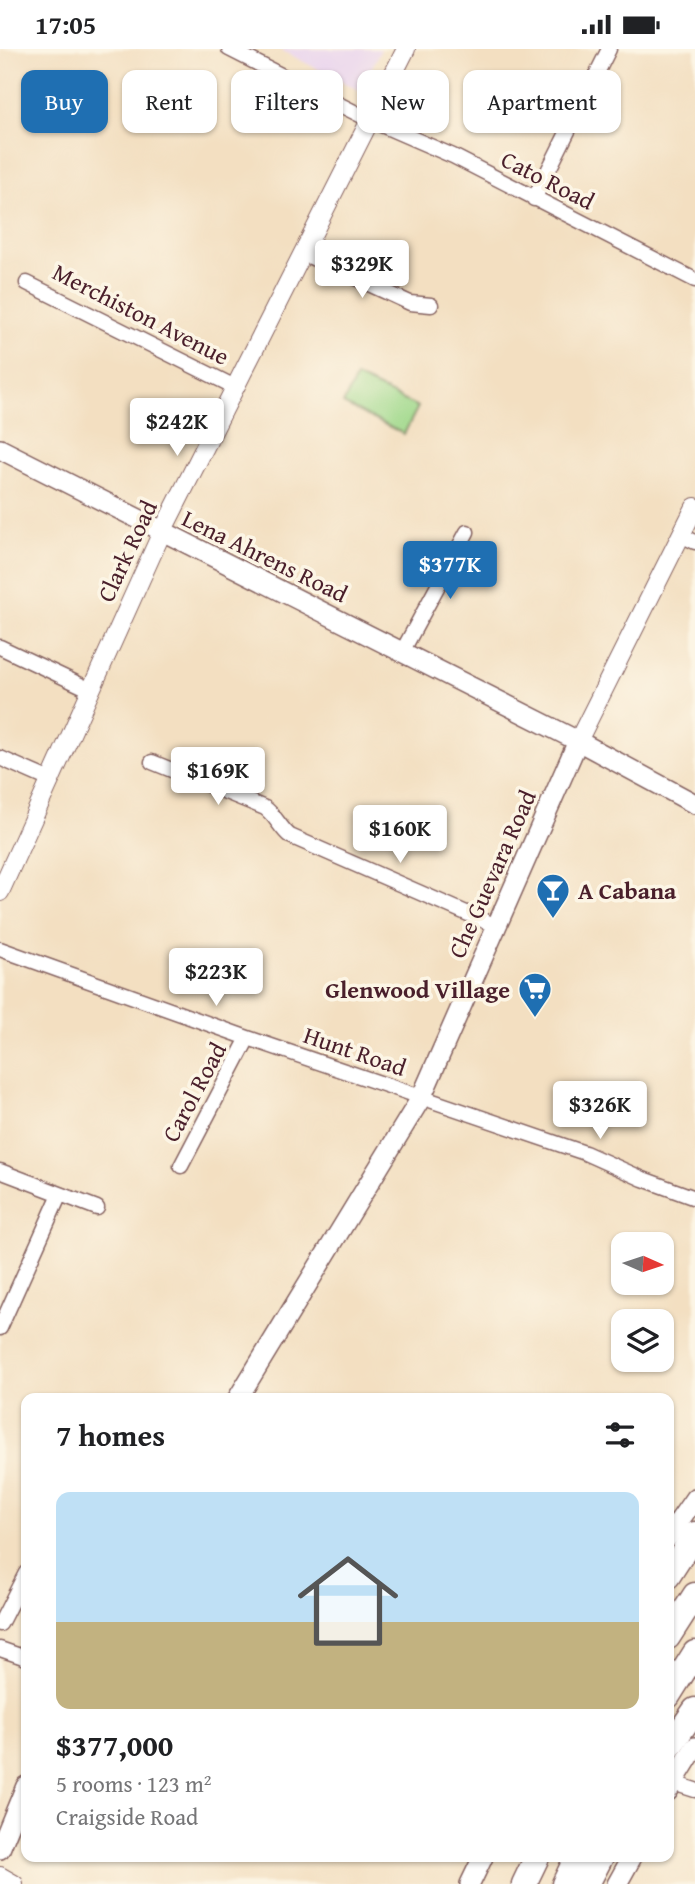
<!DOCTYPE html>
<meta charset="utf-8">
<style>
body{margin:0;font-family:"Gentium Book Plus",serif;background:#f2f2f2;color:#202124;height:100vh;display:flex;flex-direction:column;font-size:26px;white-space:nowrap}
*{box-sizing:border-box;margin:0}
p{font-size:23px;color:#757577}
.icon{flex:none;width:38px;height:38px;fill:none;stroke:currentColor;stroke-width:2;stroke-linecap:round;stroke-linejoin:round}
.map{position:relative;flex:1;overflow:hidden}
.panel{position:absolute;left:21px;top:1344px;width:653px;height:469px;display:flex;flex-direction:column;background:#fff;border-radius:14px;box-shadow:0 2px 5px #0004}
.panel>*{flex:none}
.guide{position:absolute;left:21px;top:21px;width:654px;height:63px;display:flex;gap:14px}
.needle{width:46px;rotate:93deg}
.fabs{position:absolute;left:611px;top:1183px;display:grid;gap:14px}
.fabs a{display:grid;place-items:center;width:63px;height:63px;border-radius:14px;background:#fff;box-shadow:0 2px 5px #0004;font-size:35px}
.price{position:absolute;translate:-50% -60px;padding:0 16px;border-radius:7px;background:#fff;color:#222;font-size:23px;line-height:46px;filter:drop-shadow(0 2px 4px #0008)}
.price::after{content:'';position:absolute;left:50%;top:42px;width:21px;height:16px;margin-left:-10px;background:inherit;clip-path:polygon(0 0,100% 0,50% 100%)}
.price.active{background:#1f6fb2;color:#fff}
ul{padding:0;list-style:none}
li{display:grid;align-content:center;gap:14px;height:371px;padding:0 35px}
li span{display:grid;place-items:center;height:217px;border-radius:14px;color:#555}
li>.icon{margin-inline-start:auto}
span .icon{width:126px;height:126px;fill:#fffc;stroke-width:1}
li b{font-size:30px}
h2{display:flex;justify-content:space-between;align-items:center;height:84px;padding:0 35px;font-size:30px}
.tag{padding:0 24px;border-radius:14px;background:#fff;box-shadow:0 2px 5px #0004;font-size:24px;line-height:63px}
.tag.active{background:#1f6fb2;color:#fff}
.status{display:flex;justify-content:space-between;align-items:center;height:49px;padding:0 35px;background:#fff;direction:ltr}
.status svg{height:19px;fill:currentColor}
.map>svg:first-child{display:block}
</style>
<div class="status"><b>17:05</b><svg viewBox="0 0 49 12"><path d="M0 12V9h3v3zM5 12V6h3v6zM10 12V3h3v9zM15 12V0h3v12zM26 1h20v11H26zM47 4h2v5h-2z"/></svg></div>
<div class="map">
<svg width="695" height="1835" viewBox="0 0 695 1835">
<rect width="100%" height="100%" fill="#fcf5e5"/>
<filter id="ink" filterUnits="userSpaceOnUse"><feTurbulence type="fractalNoise" baseFrequency=".0143" numOctaves="2"/><feDisplacementMap in="SourceGraphic" scale="14" xChannelSelector="R" yChannelSelector="G"/><feConvolveMatrix kernelMatrix="1 2 1 2 8 2 1 2 1" color-interpolation-filters="sRGB"/></filter>
<filter id="wash" filterUnits="userSpaceOnUse"><feTurbulence type="fractalNoise" baseFrequency=".00686" numOctaves="4" result="noise"/><feDisplacementMap in="SourceGraphic" scale="28" xChannelSelector="R" yChannelSelector="G"/><feGaussianBlur stdDeviation="1.57" result="paint"/><feColorMatrix in="noise" values="0 0 0 0 0 0 0 0 0 0 0 0 0 0 0 0 0 1.4 0 .05"/><feComposite in="paint" operator="in"/></filter>
<g filter="url(#wash)">
<rect width="100%" height="100%" fill="#f3dfc1"/>
<path fill="#e8d2ef" d="M279 0H381L360 42Z"/>
<path fill="#a0d98c" stroke="#757c5c" stroke-width="2" d="M356 328 418 358 404 385 343 355Z"/>
</g>
<g filter="url(#ink)">
<g fill="none" stroke-linecap="round" stroke-linejoin="round">
<defs>
<path id="minor" d="M229 0 370 71 453 107 695 231
M534 150 609 0
M302 204 410 254 431 256
M27 234 235 338
M681 486 695 493
M0 598 91 641
M402 603 467 483
M0 709 50 731
M152 713 265 759C276 767 280 779 290 787L496 877
M0 900 248 989 585 1104 643 1130 695 1149
M181 1117 248 989
M0 1122 97 1159
M0 1279 60 1145
M0 1575 26 1524
M0 1600 26 1609
M673 1734 695 1741"/>
<path id="tertiary" d="M578 692 695 458
M0 843 162 483 406 0
M0 1827 14 1835"/>
<path id="secondary" d="M0 400 578 692 695 755
M238 1349 421 1049 578 692
M668 1488 695 1449
M668 1742 695 1698
M0 1800 26 1737
M470 1835 483 1808
M617 1835 632 1808"/>
<path id="motorway" d="M668 1527 695 1485
M668 1588 695 1546
M668 1647 695 1604
M668 1700 695 1661
M524 1835 537 1808
M564 1835 577 1808
M587 1835 601 1808"/>
</defs>
<use href="#minor" stroke="#856260" stroke-width="17"/>
<use href="#tertiary" stroke="#856260" stroke-width="20"/>
<use href="#secondary" stroke="#856260" stroke-width="22"/>
<use href="#motorway" stroke="#856260" stroke-width="27"/>
<use href="#minor" stroke="#fff" stroke-width="14"/>
<use href="#tertiary" stroke="#fff" stroke-width="18"/>
<use href="#secondary" stroke="#fff" stroke-width="19"/>
<use href="#motorway" stroke="#fff" stroke-width="24"/>
</g>
</g>
<defs>
<symbol id="bar-pin" viewBox="-11 -11 22 30"><path d="M0 17L-7.5 6A9.5 9.5 0 1 1 7.5 6Z" fill="#1f6fb2" stroke="#fcf5e5"/><path d="M-6-5H6L.8 .8V4.5H3.5V6h-7V4.5H-.8V.8Z" fill="#fff"/></symbol>
<symbol id="supermarket-pin" viewBox="-11 -11 22 30"><path d="M0 17L-7.5 6A9.5 9.5 0 1 1 7.5 6Z" fill="#1f6fb2" stroke="#fcf5e5"/><path d="M-6-5.5h2.5l.6 2H6L4.5 2H-2.5L-4.4-4H-6ZM-1.5 3.2a1.3 1.3 0 1 0 .1 0ZM3 3.2a1.3 1.3 0 1 0 .1 0Z" fill="#fff"/></symbol>
</defs>
<g fill-rule="evenodd">
<use href="#bar-pin" x="534" y="822" width="38" height="52"/>
<use href="#supermarket-pin" x="516" y="921" width="38" height="52"/>
</g>
<g text-anchor="middle" dominant-baseline="central" stroke-width="7" stroke-linejoin="round" paint-order="stroke">
<g font-size="24" fill="#4a1f2b" stroke="#fcf5e5">
<text transform="translate(548 131) rotate(27)">Cato Road</text>
<text transform="translate(141 265) rotate(27)">Merchiston Avenue</text>
<text transform="translate(127 502) rotate(-65)">Clark Road</text>
<text transform="translate(265 507) rotate(26)">Lena Ahrens Road</text>
<text transform="translate(492 825) rotate(-66)">Che Guevara Road</text>
<text transform="translate(355 1002) rotate(19)">Hunt Road</text>
<text transform="translate(194 1043) rotate(-62)">Carol Road</text>
</g>
<g font-size="24" font-weight="bold" fill="#4a1f2b" stroke="#fcf5e5" text-anchor="start">
<text x="578" y="841">A Cabana</text>
<text x="510" y="940" text-anchor="end">Glenwood Village</text>
</g>
</g>
</svg>
<div class="fabs">
<a><svg class="needle" viewBox="-14 -14 28 28"><path d="M0-13l5 13h-10z" fill="#e53935"/><path d="M0 13l5-13h-10z" fill="#757577"/></svg></a>
<a><svg class="icon" aria-label="layers" viewBox="0 0 24 24"><path d="M12 4l9 5-9 5-9-5zM3 14l9 5 9-5"/></svg></a>
</div>
<b class="price" style="left:362px;top:251px">$329K</b>
<b class="price" style="left:177px;top:409px">$242K</b>
<b class="price active" style="left:450px;top:552px">$377K</b>
<b class="price" style="left:218px;top:758px">$169K</b>
<b class="price" style="left:400px;top:816px">$160K</b>
<b class="price" style="left:216px;top:959px">$223K</b>
<b class="price" style="left:600px;top:1092px">$326K</b>
<div class="guide">
<a class="tag active">Buy</a>
<a class="tag">Rent</a>
<a class="tag">Filters</a>
<a class="tag">New</a>
<a class="tag">Apartment</a>
</div>
<section class="panel">
<h2>7 homes<svg class="icon" aria-label="filters" viewBox="0 0 24 24"><path d="M4 7h16M4 17h16"/><circle cx="9" cy="7" r="2"/><circle cx="15" cy="17" r="2"/></svg></h2>
<ul>
<li><span style="background:linear-gradient(#bfe0f5 60%,#c2b280 0)"><svg class="icon" aria-label="home" viewBox="0 0 24 24"><path d="M3 11l9-7 9 7M6 9v11h12V9"/></svg></span><div><b>$377,000</b><p>5 rooms · 123 m²</p><p>Craigside Road</p></div></li>
</ul>
</section>
</div>
